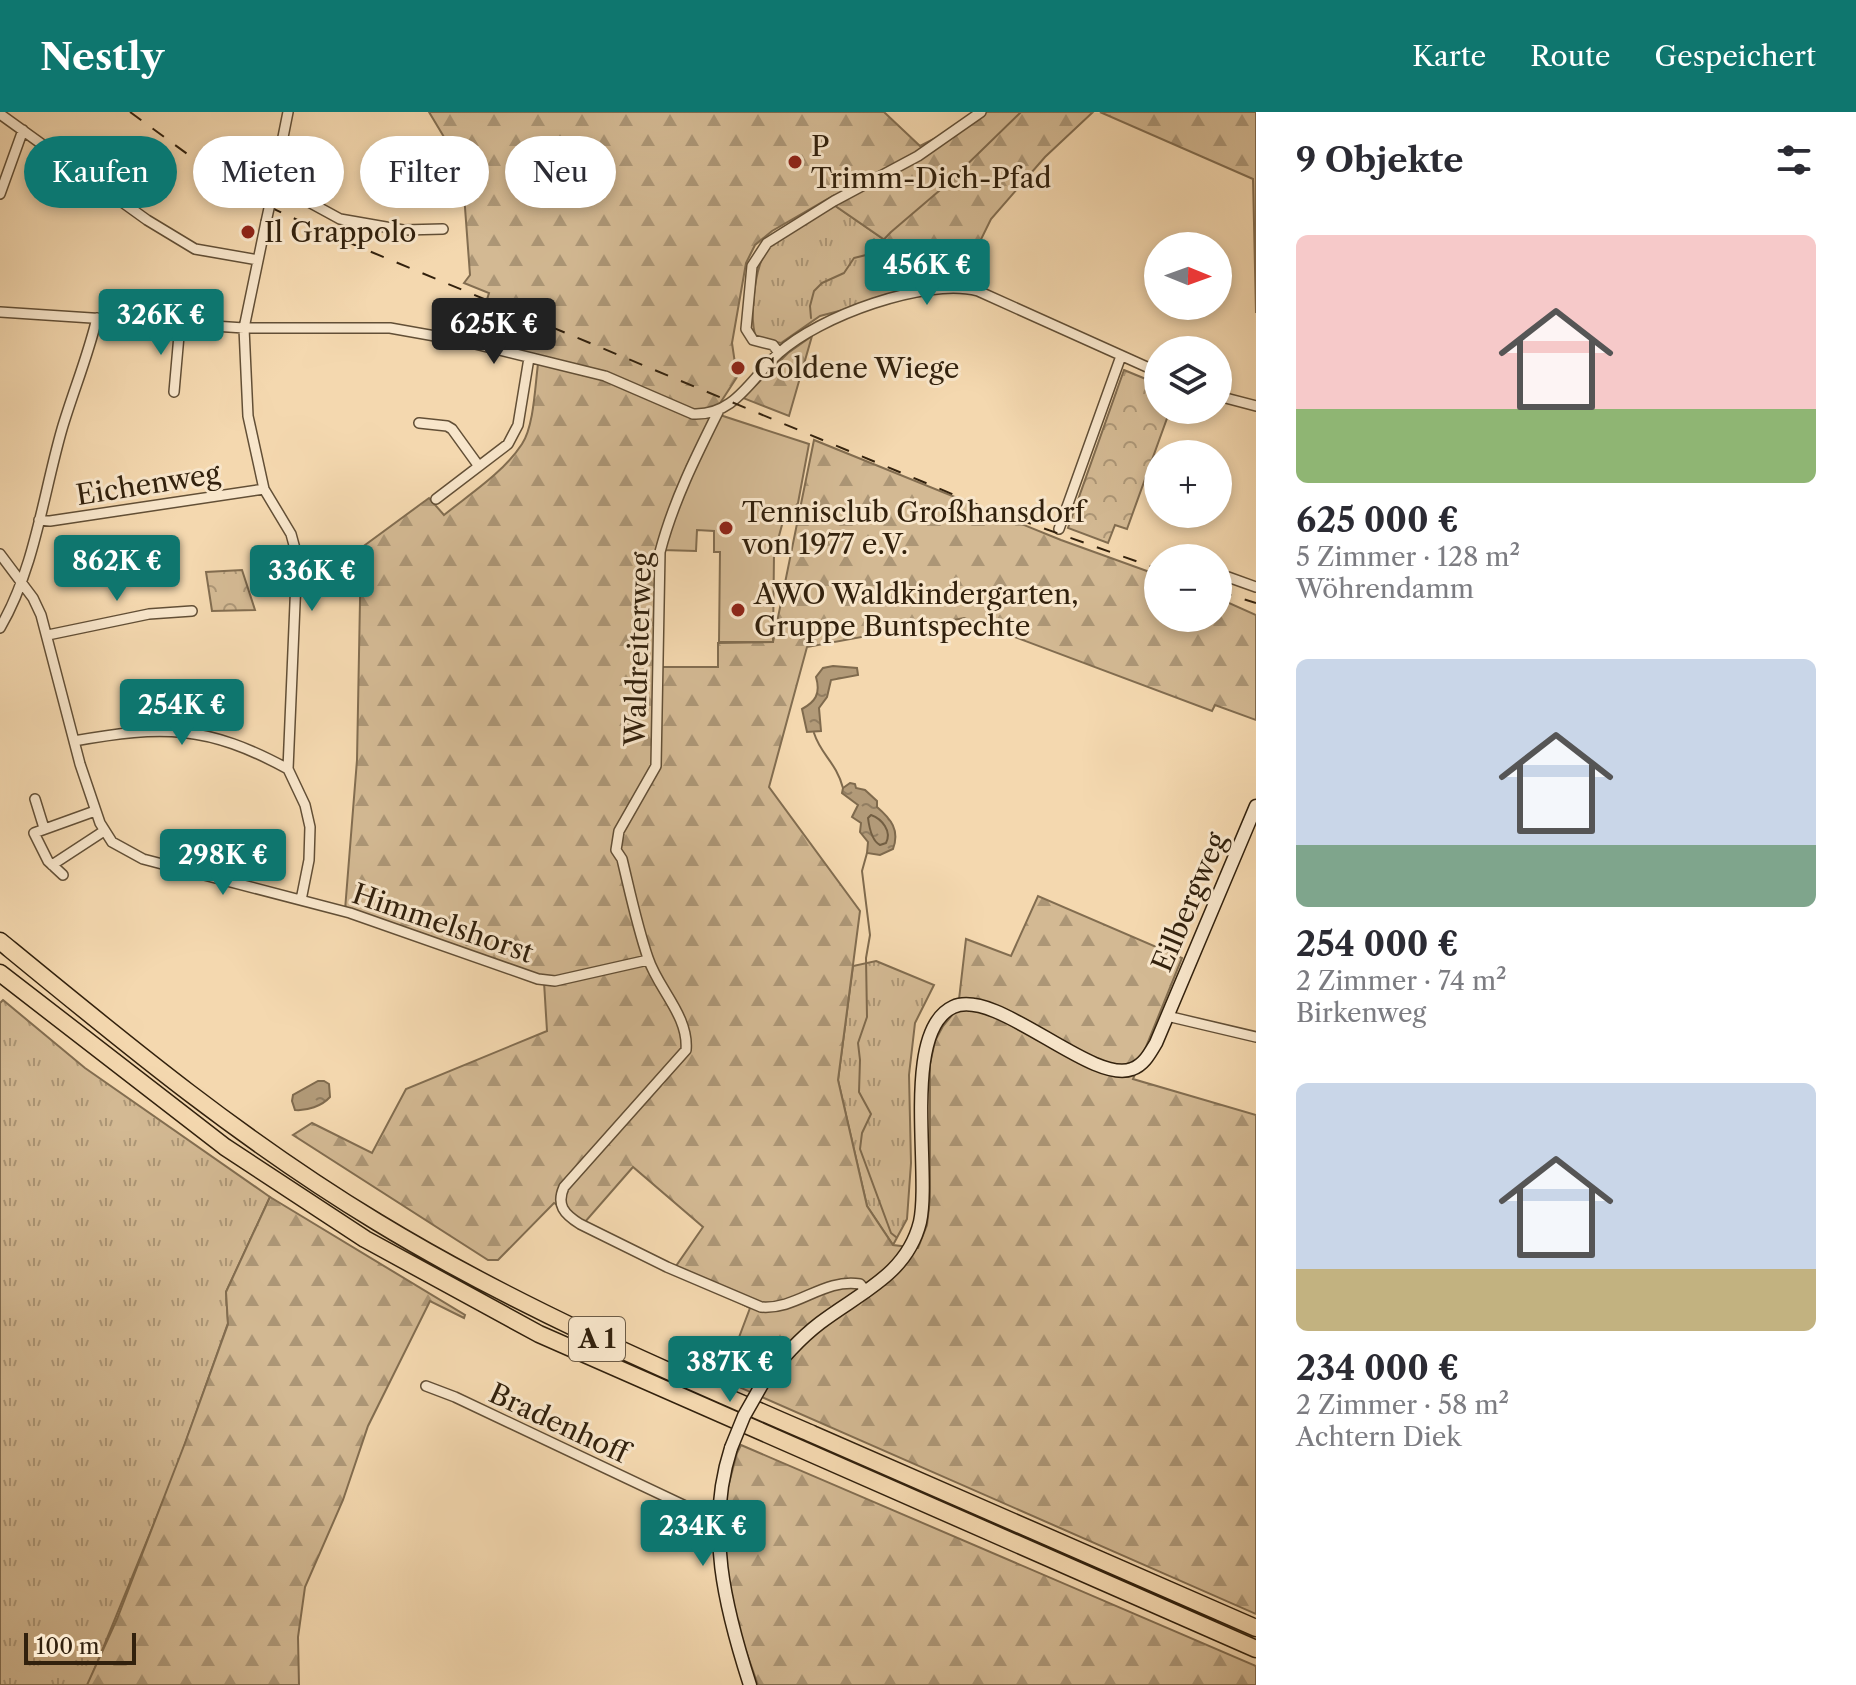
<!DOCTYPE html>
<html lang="de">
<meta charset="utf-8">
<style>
body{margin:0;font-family:"Libre Caslon Text",serif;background:#f2f2f3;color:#2b2b33;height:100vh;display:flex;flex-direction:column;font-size:30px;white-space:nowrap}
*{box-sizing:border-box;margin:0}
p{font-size:26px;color:#7c7c81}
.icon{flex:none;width:44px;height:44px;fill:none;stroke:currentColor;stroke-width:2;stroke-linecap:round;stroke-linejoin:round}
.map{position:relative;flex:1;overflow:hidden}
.side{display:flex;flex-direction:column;background:#fff;width:600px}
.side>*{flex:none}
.guide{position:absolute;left:24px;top:24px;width:760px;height:72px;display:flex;gap:16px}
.needle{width:52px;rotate:91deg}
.buttons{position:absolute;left:1144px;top:120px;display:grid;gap:16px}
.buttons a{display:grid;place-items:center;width:88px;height:88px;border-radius:50%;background:#fff;box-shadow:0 4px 12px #0003;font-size:40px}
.scale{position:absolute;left:24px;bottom:20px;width:112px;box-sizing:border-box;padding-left:8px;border:4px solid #32210d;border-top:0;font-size:22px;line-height:28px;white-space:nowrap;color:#32210d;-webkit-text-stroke:6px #f8e6cb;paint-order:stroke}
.price{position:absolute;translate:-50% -68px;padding:0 18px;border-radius:8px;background:#0f766e;color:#fff;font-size:26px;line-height:52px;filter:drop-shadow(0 2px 4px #0008)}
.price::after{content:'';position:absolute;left:50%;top:48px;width:24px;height:18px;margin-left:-12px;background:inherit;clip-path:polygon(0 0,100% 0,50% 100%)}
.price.on{background:#222;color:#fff}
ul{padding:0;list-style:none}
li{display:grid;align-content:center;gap:16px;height:424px;padding:0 40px}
li span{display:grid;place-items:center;height:248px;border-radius:12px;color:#555}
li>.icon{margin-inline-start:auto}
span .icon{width:144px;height:144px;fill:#fffc;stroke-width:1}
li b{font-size:34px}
h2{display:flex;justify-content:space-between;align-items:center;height:96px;padding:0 40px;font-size:34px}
.tag{padding:0 28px;border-radius:36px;background:#fff;box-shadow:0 4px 12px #0003;font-size:28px;line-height:72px}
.tag.on{background:#0f766e;color:#fff}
header{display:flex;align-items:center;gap:48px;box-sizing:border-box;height:112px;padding:0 40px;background:#0f766e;color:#fff}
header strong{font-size:38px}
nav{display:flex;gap:44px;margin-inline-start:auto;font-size:28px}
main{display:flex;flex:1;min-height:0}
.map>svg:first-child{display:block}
</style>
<header>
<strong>Nestly</strong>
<nav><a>Karte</a><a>Route</a><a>Gespeichert</a></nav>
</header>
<main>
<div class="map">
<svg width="1256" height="1573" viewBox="0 0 1256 1573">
<defs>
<pattern id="grass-tufts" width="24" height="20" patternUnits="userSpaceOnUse" patternTransform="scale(2)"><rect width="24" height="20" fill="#d3b993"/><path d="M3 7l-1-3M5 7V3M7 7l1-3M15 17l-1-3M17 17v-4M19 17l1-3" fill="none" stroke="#ac9676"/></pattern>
<pattern id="forest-firs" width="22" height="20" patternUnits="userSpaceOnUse" patternTransform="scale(2)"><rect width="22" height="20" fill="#d3b993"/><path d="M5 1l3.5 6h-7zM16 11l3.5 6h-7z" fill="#ac9676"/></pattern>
<pattern id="park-crowns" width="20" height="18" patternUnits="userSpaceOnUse" patternTransform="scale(2)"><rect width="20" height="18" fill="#d3b993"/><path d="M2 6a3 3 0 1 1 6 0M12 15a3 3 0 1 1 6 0" fill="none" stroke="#ac9676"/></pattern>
<pattern id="water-ripples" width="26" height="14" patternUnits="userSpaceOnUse" patternTransform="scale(2)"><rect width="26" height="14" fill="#b29a78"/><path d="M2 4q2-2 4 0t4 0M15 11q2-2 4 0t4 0" fill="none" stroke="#917d61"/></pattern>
</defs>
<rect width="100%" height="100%" fill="#f4d8af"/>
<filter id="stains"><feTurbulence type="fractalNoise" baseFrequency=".0025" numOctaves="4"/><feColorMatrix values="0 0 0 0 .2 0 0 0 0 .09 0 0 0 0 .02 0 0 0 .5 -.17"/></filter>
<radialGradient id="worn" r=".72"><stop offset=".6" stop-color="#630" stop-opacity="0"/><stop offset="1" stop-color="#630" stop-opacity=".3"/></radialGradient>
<path fill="url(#grass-tufts)" stroke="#826d50" stroke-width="2" d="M834 93 947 171 820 204 781 231 756 226C749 205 754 151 770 134 778 124 820 102 834 93Z
M876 849 934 873 915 911 909 963 911 1051 907 1107 893 1133 867 1094 838 968 853 854Z
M3 888 85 956 270 1085 226 1180 228 1211 175 1360 88 1573H0V891Z"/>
<path fill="url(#forest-firs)" stroke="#826d50" stroke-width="2" d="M429 0H884L920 34 973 7 981 0H1093L1045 45 991 107 962 166 947 171 834 93 833 84 772 119 755 133 746 151 732 231 737 265 715 299 665 410 655 555H718V531L773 530 814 328 1061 428 1158 463V506H1218V486L1256 503V608L1215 593 1212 599 964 506 807 535 769 675 860 799 838 968 867 1094 893 1133 918 1136 927 1113 930 1087V952L935 929 943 914 958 896 966 827 1011 844 1038 784 1182 846 1133 967 1256 1003V1502L723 1268 750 1196 674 1157 703 1115 633 1055 585 1110 554 1091 498 1148H488L293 1023 312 1011 372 1041 406 977 547 919 544 870 345 798 357 648 361 436 429 386 444 403C470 382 504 360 522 332 534 314 535 274 538 252L531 244 474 229 489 181 464 171 470 163 462 55Z
M1100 0H1256V201L1253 67Z
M812 224 789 304 743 286 788 241Z
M270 1085 465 1203 464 1206 430 1189 368 1314 343 1388 305 1475 298 1525 299 1573H87L117 1507 185 1331 228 1212 226 1180Z
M741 1333 1256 1554V1573H758L740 1522 726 1460 722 1398 737 1341Z"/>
<path fill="url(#park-crowns)" stroke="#826d50" stroke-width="2" d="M1124 258 1158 272V298H1170L1127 417 1115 413 1108 431 1068 416Z
M242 458 255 498 212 499 206 460Z"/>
<path fill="#d3b993" stroke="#826d50" stroke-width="2" d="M720 303 809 332 798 391 782 413 774 442 773 530H719L720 440H714V419L697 418 696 439 663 438 673 405Z"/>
<path fill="url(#water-ripples)" stroke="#7f6a4d" stroke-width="2" d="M833 554 857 556 858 563 831 568 827 585 819 596 821 619 807 620 802 597C815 590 821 582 816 565L823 556Z
M850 671 855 672 856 676 865 678 877 689V695C891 707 900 718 893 737L880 743 867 741 868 730 860 720 861 711 852 705 858 693 842 681 843 676Z
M318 969H324L329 972 330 985C322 994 307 999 295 998L292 989 293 983Z"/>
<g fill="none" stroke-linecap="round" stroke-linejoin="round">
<path stroke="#725e42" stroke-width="2" d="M871 703C882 707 892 719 886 731L880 733C872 729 869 714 868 706Z"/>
<path stroke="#7f6a4d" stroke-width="2" d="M811 206 810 194 814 179 822 171 844 161 854 146 870 142 891 120 946 73 1021 0
M814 621C821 643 836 650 843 676
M867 741 862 759 870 823 866 846 867 905 858 931 860 948 859 980 871 1002 862 1021 860 1037 891 1121 896 1125"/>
<defs>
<path id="minor" d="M0 2 147 108 195 137 258 148
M274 71 340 107 403 118 443 117
M273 75 288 0
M0 82 23 18
M266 110 244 216 248 304 264 377 291 422 297 444 288 657 305 693 310 715 309 748 301 788
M0 200 244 216H390L463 229 605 264 693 302C735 304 751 266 779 241 818 205 926 165 978 179L1158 260
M779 241 773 233 753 228 746 217 752 154 767 131 834 89 918 44 981 0
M174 280 180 212
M1218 284 1256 294
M719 298C696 344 673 390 660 440L656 654 619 719 616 738 622 747C630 780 637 814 648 846 658 877 689 904 686 938L564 1075C556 1093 564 1102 580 1112L667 1155 761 1195C797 1198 823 1166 860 1172L867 1180
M419 311 447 314 452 317 478 353
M436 387 508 332 518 313 529 246
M39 408 50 409 264 377
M1059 417 1121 244
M0 442 33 486 41 503 80 652 100 711 112 730 143 747 350 801 538 867 555 869 648 848
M1228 465 1256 475
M0 516C35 456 43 383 62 317 73 280 88 244 97 206
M48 523 149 502 192 499
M74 629C163 613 207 613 288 657
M35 687 44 716
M52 753 104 719
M63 763 48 749 34 721 95 699
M1167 904 1256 925
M426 1274 455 1285 717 1409"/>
<path id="secondary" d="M765 1267C782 1247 799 1227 820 1211 859 1181 907 1163 920 1110 931 1060 901 919 953 895 996 875 1092 973 1132 957 1144 953 1150 941 1156 931L1256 694
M731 1336C705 1416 725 1496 750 1573"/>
<path id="motorway" d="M0 829C123 930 240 1027 377 1110 515 1194 664 1258 812 1322 960 1387 1108 1452 1256 1516
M0 861 225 1035 365 1127 539 1222 1256 1537"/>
</defs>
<use href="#minor" stroke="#624f36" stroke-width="12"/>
<use href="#secondary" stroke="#32210d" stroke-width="15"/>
<use href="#motorway" stroke="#32210d" stroke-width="19"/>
<use href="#minor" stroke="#f8e6cb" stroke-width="9"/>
<use href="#secondary" stroke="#f8e6cb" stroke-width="12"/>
<use href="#motorway" stroke="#f4d8af" stroke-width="16"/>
<path stroke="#32210d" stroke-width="2" stroke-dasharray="14 14" stroke-linecap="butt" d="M130 0 242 82 321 119 981 394 1158 457
M1218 479 1256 491"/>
<defs>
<path id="minor-bridge" d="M266 110 273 78"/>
<path id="secondary-bridge" d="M731 1336 744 1304 765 1267"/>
</defs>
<use href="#minor-bridge" stroke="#624f36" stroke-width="12" stroke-linecap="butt"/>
<use href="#secondary-bridge" stroke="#32210d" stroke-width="15" stroke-linecap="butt"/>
<use href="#minor-bridge" stroke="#f8e6cb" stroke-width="9"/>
<use href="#secondary-bridge" stroke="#f8e6cb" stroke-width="12"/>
</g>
<g fill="#8f2418" stroke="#f8e6cb" stroke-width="3">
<circle cx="795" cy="50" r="8"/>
<circle cx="248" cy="120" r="8"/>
<circle cx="738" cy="256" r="8"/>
<circle cx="726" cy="416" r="8"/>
<circle cx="738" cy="498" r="8"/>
</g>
<g text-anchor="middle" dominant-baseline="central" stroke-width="6" stroke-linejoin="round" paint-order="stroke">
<rect fill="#f8e6cb" stroke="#6d5c46" stroke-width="2" x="569" y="1205" width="56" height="44" rx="6"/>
<g font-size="26" font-weight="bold" fill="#32210d">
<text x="597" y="1227">A 1</text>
</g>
<g font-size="28" fill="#32210d" stroke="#f8e6cb" text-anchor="start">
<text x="811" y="34">P<tspan x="811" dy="32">Trimm-Dich-Pfad</tspan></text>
<text x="264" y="120">Il Grappolo</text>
<text x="754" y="256">Goldene Wiege</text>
<text x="742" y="400">Tennisclub Großhansdorf<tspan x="742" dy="32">von 1977 e.V.</tspan></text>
<text x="754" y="482">AWO Waldkindergarten,<tspan x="754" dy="32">Gruppe Buntspechte</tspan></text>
</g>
<g font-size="28" fill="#32210d" stroke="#f8e6cb">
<text transform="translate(148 372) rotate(-9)">Eichenweg</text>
<text transform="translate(638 537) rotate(-88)">Waldreiterweg</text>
<text transform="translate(1189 790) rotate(-67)">Eilbergweg</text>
<text transform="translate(443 811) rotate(19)">Himmelshorst</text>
<text transform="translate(559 1311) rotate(25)">Bradenhoff</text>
</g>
</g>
<rect width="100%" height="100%" filter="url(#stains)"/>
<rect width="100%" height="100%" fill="url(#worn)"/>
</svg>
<div class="buttons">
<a><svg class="needle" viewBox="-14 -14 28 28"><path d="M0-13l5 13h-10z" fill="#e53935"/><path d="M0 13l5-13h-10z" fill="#7c7c81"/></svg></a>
<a><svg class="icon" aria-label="layers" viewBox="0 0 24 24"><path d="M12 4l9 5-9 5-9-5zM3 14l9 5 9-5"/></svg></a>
<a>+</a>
<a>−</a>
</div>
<div class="scale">100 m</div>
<b class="price" style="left:927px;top:195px">456K €</b>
<b class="price" style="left:161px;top:245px">326K €</b>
<b class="price on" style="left:494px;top:254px">625K €</b>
<b class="price" style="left:117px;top:491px">862K €</b>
<b class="price" style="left:312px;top:501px">336K €</b>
<b class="price" style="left:182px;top:635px">254K €</b>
<b class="price" style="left:223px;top:785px">298K €</b>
<b class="price" style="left:730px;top:1292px">387K €</b>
<b class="price" style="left:703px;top:1456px">234K €</b>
<div class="guide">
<a class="tag on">Kaufen</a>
<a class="tag">Mieten</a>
<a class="tag">Filter</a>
<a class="tag">Neu</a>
</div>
</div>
<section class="side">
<h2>9 Objekte<svg class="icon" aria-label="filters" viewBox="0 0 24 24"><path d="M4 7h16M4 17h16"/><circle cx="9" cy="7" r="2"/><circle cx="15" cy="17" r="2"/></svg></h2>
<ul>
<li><span style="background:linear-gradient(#f6c9c9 70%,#8fb573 0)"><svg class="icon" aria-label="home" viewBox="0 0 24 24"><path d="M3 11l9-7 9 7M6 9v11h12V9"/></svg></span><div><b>625 000 €</b><p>5 Zimmer · 128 m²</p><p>Wöhrendamm</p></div></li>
<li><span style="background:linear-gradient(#c9d6e8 75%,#7fa58c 0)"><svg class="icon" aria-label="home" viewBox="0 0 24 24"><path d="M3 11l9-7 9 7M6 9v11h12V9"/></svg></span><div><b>254 000 €</b><p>2 Zimmer · 74 m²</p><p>Birkenweg</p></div></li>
<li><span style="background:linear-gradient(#c9d6e8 75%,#c2b280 0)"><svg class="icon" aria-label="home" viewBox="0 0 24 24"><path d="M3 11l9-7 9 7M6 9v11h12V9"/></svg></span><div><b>234 000 €</b><p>2 Zimmer · 58 m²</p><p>Achtern Diek</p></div></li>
</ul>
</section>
</main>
